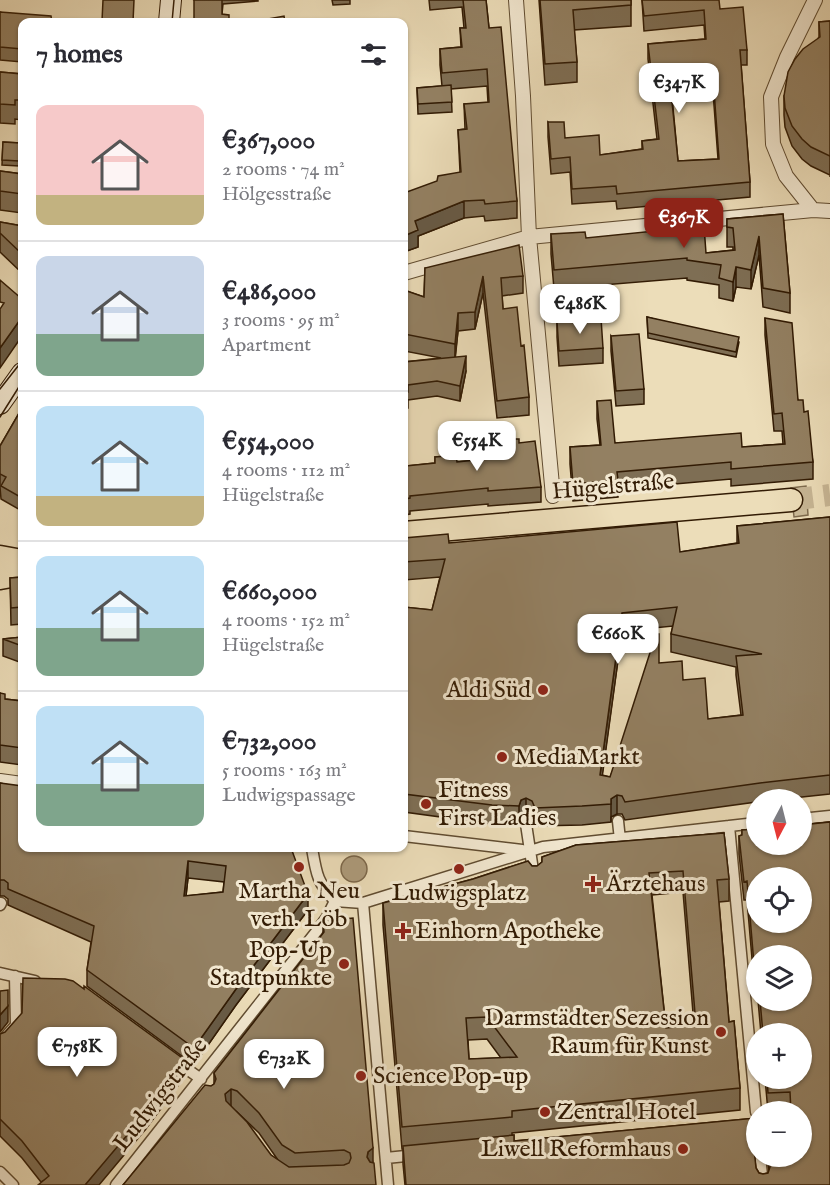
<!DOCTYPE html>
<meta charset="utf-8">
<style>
body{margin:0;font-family:"IM FELL English",serif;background:#f7f7f7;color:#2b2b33;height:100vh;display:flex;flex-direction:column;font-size:22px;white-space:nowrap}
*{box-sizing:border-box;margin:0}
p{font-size:20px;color:#7c7c81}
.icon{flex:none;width:33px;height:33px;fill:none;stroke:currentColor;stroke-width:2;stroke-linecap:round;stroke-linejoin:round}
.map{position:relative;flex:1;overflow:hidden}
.sheet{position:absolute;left:18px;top:18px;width:390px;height:834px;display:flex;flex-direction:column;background:#fff;border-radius:12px;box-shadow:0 2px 4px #0004}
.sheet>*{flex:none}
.needle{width:39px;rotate:187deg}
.controls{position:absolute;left:746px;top:789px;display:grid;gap:12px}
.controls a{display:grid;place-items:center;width:66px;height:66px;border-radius:50%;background:#fff;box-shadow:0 2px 4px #0004;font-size:30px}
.price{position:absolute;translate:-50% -51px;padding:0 14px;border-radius:12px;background:#fff;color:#222;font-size:20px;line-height:39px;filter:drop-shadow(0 2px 3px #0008)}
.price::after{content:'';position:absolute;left:50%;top:36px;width:18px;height:14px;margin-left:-9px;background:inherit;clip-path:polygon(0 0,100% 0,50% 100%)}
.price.on{background:#8f2418;color:#fff}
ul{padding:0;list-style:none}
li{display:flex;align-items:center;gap:18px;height:150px;padding:0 18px}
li+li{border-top:2px solid #e1e1e2}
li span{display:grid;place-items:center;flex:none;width:168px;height:120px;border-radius:12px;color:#555}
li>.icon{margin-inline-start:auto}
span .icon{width:72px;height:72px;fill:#fffc;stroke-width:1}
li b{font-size:26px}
h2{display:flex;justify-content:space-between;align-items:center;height:72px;padding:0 18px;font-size:26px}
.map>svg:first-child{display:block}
</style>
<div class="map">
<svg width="830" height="1185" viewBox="0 0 830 1185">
<rect width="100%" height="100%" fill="#ecddb9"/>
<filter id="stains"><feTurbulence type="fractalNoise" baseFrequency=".00333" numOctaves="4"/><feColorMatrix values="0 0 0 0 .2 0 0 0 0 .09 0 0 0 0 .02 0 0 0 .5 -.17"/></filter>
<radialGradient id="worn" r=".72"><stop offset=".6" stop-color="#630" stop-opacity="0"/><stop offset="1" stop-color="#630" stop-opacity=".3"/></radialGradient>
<path fill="#ccbc9a" stroke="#7f6c4f" stroke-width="1.5" d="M806 486 808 515 794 517 791 488Z"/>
<path fill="#ad9b7b" stroke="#7c684b" stroke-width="1.5" d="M341 869a13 13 0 1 1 26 0a13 13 0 1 1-26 0Z"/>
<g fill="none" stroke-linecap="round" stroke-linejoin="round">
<path stroke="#c7b695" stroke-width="22" stroke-dasharray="22 11" stroke-linecap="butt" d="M791 500 830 495"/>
<defs>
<path id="pedestrian" d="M801 819 830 816
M618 821 620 840
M526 824 534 877
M729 826 756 1112
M404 836 522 850
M312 848C316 872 317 883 335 901L363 903 543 847 756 823
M363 903 388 1185
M0 905 1 903
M0 973 35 981
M0 1043 16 1025 15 976
M174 1060 201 1079
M760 1156 763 1185
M386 1158 416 1155
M0 1172 13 1185
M116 1185 316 932 327 917 335 901"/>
<path id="minor" d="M516 0 523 96 529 237 553 496
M813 210 786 176 773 144 771 97 787 57 815 0
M404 273 529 237 813 210 830 211
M0 781 22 784"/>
<path id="secondary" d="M169 22 171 0
M0 404 22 373"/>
<path id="primary" d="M404 533 791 500
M0 557 22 561
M0 578 22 574"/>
</defs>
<use href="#pedestrian" stroke="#604c31" stroke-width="13"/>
<use href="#minor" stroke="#604c31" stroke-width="16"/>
<use href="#secondary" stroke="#321b04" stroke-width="22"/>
<use href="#primary" stroke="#321b04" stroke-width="25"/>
<use href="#pedestrian" stroke="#f3e9d2" stroke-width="10"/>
<use href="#minor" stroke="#f3e9d2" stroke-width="14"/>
<use href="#secondary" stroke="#f3e9d2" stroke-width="20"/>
<use href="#primary" stroke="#ecddb9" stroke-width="22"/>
<path stroke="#321b04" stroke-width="1.5" d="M172 22 174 0
M0 389 22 361
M0 417 22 382"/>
</g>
<path fill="#7e6e54" stroke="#321b04" stroke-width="1.5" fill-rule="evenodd" d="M194 0H258V1L223 4 222 14 229 22Z
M332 0H350V4L333 5Z
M429 0H486L489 28 517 201V218L485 221 484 216 464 218 418 236V247L404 252 460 172 458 130 465 129 464 104 488 103 487 86 451 89 452 112 418 114 417 88 442 86 440 65V49L461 47 460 28H464L462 7 430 10Z
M539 0H631V26L574 30 577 62V82L545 85Z
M642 0 720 9 747 50V65H741L750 182V197L617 209 616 201 572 204 570 172 551 174 548 137V122L565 138 600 155 642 149V141L657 139 648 59V44L705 39 704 25 644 31ZM713 92 718 159 678 161 672 97Z
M0 12 22 22V62L0 60Z
M830 21V177V175L811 166 802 159 792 146 785 127 784 115V96L819 37V22Z
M0 72 22 74V120L15 119V124L0 123Z
M3 142 20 143 19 166 2 165Z
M0 171 22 174V213L0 210Z
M783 214 790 293V313L763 307 759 255 751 289 736 287 733 301 719 298V285L687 280V278L554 289 551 254V234L706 253 733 250V247H727V219Z
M0 222 22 226V273L0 252Z
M425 268 523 276V293L502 296 503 309 521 346 529 397V415L497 418 483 293 475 329 458 331 455 357 466 371 460 401 437 396 408 400V408H404V362L441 358 404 351V290L424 297Z
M647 317 739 342 736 357 648 338Z
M765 318 798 400 804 412 813 462V479L731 486V479L618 489V497L573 501 570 464V447L600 445 597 419V401L615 443 742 447 783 444 782 431H774L765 335Z
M557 322 603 348V363L559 366 557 337Z
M611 336 644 389V404L616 406 611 351Z
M22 408V511L1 499 0 487V446Z
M497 439 519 443 541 487V502L488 506V504L410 511V514L404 515V460L406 466 435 463V457L457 462 486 459 497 452Z
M830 517V794L774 800H756V802L625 820 622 814H617L611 817V822L582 825 535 826 532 819 526 817 521 818 519 824H492L404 812V607L432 610 440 577 404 580V538L449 543 680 552 737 543V526ZM673 626 671 634V652L736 667V675L741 715 708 719 683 680 659 663 610 777 602 775 622 631Z
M22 577V624L11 625 10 578Z
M22 637V663L3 656V639Z
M0 693 5 699 22 701V765L0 762Z
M0 783 291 848 308 910 236 1005 194 1065 87 986V970L91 942 8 905V899L4 896H0ZM188 878 224 882 223 892 186 896Z
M830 822V1185H405L403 1164V1149H402L383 925V903L473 879 528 861 532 866H537L542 862V857L576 845 724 833 729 879V901L719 902 729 1022 734 1021 740 1088V1110L512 1133V1135H514V1141L756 1118V1151L754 1152 756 1168 759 1173 763 1174 768 1173 769 1171 767 1156H801V1112H790V1111L768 1112 765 1078H801V1034H761L758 1000H801V956H756V982H754L747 900H744L739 854V836L742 835V830L756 829V844H801V825ZM756 878H801V922H756ZM683 892 694 1025 666 1028 652 895ZM487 1039 501 1058 469 1059 468 1040Z
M323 921 373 1163 123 1185 211 1086 214 1084V1073L323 934ZM236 1111 259 1133 278 1160 271 1155Z
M0 1034 185 1076 145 1130 41 1182 22 1158 0 1136Z"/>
<path fill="#675a45" stroke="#321b04" stroke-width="1.5" d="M464 201V218L418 236V247L404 252V236L415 221Z
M759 236V255L751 289V270Z
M736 267V287L733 301V282Z
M483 276V293L475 329V312Z
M458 313V331L455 361V344Z
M22 317V336L0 368V348Z
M466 356V371L460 401V386Z
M622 613V631L600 793V775Z
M617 795V814L611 817V822V799Z
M526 798V817L521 818 519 824V806L521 800Z
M188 861V878L184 913V896Z
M308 894V910L236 1005 194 1065V1048L236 989Z
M8 1006V1022L0 1032V1015Z
M185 1060V1076L145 1130 99 1185H85Z
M231 1089V1110L225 1115V1094Z
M756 1132V1151L753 1152V1134Z
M373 1148V1169L367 1157 368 1152Z"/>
<path fill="#938062" stroke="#321b04" stroke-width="1.5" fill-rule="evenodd" d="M103 0H134L133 22H62L102 21Z
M194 0H222V14L229 15V22H194Z
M463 0H486L489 28 501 27 517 201 485 204 484 200 464 201 415 221 418 230 404 236V193L437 181 438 176 461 172 458 130 467 129 464 104 489 102 487 69 442 73 440 49 462 47 460 28H466Z
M540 0H631V5L573 10 577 62 545 64Z
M642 0H719L720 9 743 7 747 50H740L750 182 617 194 616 186 572 189 570 157 551 159 548 122H564L565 138 599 135 600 155 643 149 642 141 659 139 648 44 706 39 704 10 644 16ZM713 77 719 159 678 161 670 82Z
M0 12 51 16 52 22H22V49L0 47Z
M284 16 285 22H251Z
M830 21V157V156L811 147 802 139 792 126 785 108 784 96 788 72 795 59 803 49 820 37 819 22Z
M0 72 22 74V100H15V105L0 104Z
M451 85 452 102 418 104 417 88Z
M3 142 20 143 19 161 2 160Z
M0 171 22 174V194L0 191Z
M783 214 790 293 763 288 759 236 751 270 736 267 733 282 719 278 721 265 687 260V258L554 270 551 234 585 232 586 238 704 226 706 253 735 250 733 228 727 227V219Z
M0 222 22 226V254L0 233Z
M519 245 523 276 501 278 503 309 517 307 521 346 524 345 529 397 497 401 483 276 475 312 458 313 455 344 404 334V290L424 297 425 268Z
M0 280 22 299V317L0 348V309L4 303 0 302Z
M647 317 739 337 736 352 648 333Z
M601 318 603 348 559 351 557 322Z
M765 318 792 323 798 400H803L804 412 808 411 813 462 731 469V462L617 472 618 480 573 484 570 447 601 445 597 401 611 400 615 443 741 433 742 447 785 444 782 413 774 414Z
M639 334 644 389 616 391 611 336Z
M466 356 460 386 437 381 408 385V392H404V362Z
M22 408V498L1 486 6 477 0 474V446Z
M497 439H519V443L535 441 541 487 488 491V488L410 496V498L404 499V460H406V466L435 463V457L456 455 457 462 486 459V452H498Z
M830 517V775L760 783 625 802 622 796 617 795 611 799V804L582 806 535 808 532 801 526 798 521 800 519 806 492 805 404 794V607L432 610 445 559 404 562V538L448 534 449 543 677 522 680 552 739 543 737 526ZM677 607 671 634 762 654 736 656 743 715 708 719 705 678 683 680 682 661 659 663V634H656L610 777 600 775 622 613Z
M22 577V607L11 608 10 578Z
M22 637V646L3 639Z
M0 693 5 694V699L22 701V748L0 745Z
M0 783 22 786V848H291L308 894 236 989 194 1048 87 970 94 926 8 889V883L4 880H0ZM188 861 226 866 223 892 184 896Z
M830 822V1185H406L403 1146 514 1135V1141L756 1118V1132L753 1134V1138L756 1168 759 1173 763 1174 768 1173 770 1167 769 1156H801V1112H791L790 1092 768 1093 767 1078H801V1034H763L760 1000H801V956H756V964H754L747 881 744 882 739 836 742 835V830L756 829V844H801V825ZM756 878H801V922H756Z
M724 833 729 879 717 880 729 1022 734 1021 740 1088 512 1111V1117L402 1127 383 903 473 879 528 861 532 866H537L542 862V857L576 845ZM683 871 696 1025 666 1028 649 873ZM487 1017 517 1057 469 1059 466 1018Z
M353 918 373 1148 368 1152 367 1157 370 1162 374 1163 376 1185H123L205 1085 211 1086 214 1084 216 1079 214 1073 324 932 323 921ZM231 1089 237 1091 259 1113 282 1145 295 1153 344 1150 350 1153 351 1158 349 1163 344 1165 289 1167 271 1155 247 1122 226 1101 225 1094Z
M23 978 65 979 73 981 84 989V986L185 1060 145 1114 85 1185H38L49 1176 22 1141 0 1119V1034L5 1032 22 1013Z
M8 990V1006L0 1015V991Z"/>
<g fill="#8f2418" stroke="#f3e9d2" stroke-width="2">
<circle cx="543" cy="690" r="6"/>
<circle cx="502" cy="757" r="6"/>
<circle cx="426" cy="804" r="6"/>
<circle cx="299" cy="867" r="6"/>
<circle cx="459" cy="869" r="6"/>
<path d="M590 875h6v6h6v6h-6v6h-6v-6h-6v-6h6z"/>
<path d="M400 922h6v6h6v6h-6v6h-6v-6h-6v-6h6z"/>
<circle cx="344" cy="964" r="6"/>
<circle cx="721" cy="1032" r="6"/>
<circle cx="361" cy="1076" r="6"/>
<circle cx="545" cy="1112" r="6"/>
<circle cx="683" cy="1149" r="6"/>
</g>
<g text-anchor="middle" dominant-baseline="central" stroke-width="6" stroke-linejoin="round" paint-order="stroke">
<g font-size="24" fill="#321b04" stroke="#f3e9d2">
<text transform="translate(613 487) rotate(-5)">Hügelstraße</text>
<text transform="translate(161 1095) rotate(-52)">Ludwigstraße</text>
</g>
<g font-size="24" fill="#321b04" stroke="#f3e9d2" text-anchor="start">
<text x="531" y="690" text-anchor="end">Aldi Süd</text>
<text x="514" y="757">MediaMarkt</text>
<text x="438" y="790">Fitness<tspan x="438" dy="28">First Ladies</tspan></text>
<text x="606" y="884">Ärztehaus</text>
<text x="299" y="891" text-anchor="middle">Martha Neu<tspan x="299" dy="28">verh. Löb</tspan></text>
<text x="459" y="893" text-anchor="middle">Ludwigsplatz</text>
<text x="415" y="931">Einhorn Apotheke</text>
<text x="332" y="950" text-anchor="end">Pop-Up<tspan x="332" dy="28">Stadtpunkte</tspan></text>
<text x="709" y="1018" text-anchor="end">Darmstädter Sezession<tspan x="709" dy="28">Raum für Kunst</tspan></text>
<text x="373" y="1076">Science Pop-up</text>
<text x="557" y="1112">Zentral Hotel</text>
<text x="671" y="1149" text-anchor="end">Liwell Reformhaus</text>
</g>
</g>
<rect width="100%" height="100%" filter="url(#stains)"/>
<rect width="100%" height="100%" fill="url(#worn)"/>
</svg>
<div class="controls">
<a><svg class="needle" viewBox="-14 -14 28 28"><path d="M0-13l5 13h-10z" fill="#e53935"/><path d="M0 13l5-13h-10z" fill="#7c7c81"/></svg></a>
<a><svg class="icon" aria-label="locate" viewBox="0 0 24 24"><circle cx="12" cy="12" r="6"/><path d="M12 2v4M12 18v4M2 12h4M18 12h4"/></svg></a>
<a><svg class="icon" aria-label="layers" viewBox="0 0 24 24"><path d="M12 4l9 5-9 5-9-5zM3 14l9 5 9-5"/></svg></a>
<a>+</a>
<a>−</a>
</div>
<b class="price" style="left:679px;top:114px">€347K</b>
<b class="price on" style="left:684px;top:249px">€367K</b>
<b class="price" style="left:580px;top:335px">€486K</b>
<b class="price" style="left:477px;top:472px">€554K</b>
<b class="price" style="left:618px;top:665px">€660K</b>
<b class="price" style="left:77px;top:1078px">€758K</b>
<b class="price" style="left:284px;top:1090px">€732K</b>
<section class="sheet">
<h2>7 homes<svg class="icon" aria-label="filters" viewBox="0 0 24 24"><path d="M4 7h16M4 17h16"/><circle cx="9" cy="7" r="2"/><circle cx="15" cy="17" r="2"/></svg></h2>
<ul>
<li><span style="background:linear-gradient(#f6c9c9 75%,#c2b280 0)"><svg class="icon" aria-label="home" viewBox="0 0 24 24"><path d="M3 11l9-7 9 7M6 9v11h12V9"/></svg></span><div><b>€367,000</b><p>2 rooms · 74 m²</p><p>Hölgesstraße</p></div></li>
<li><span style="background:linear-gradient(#c9d6e8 65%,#7fa58c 0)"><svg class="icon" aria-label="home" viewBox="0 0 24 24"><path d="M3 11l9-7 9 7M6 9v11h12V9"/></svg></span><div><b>€486,000</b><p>3 rooms · 95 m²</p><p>Apartment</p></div></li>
<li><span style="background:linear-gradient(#bfe0f5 75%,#c2b280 0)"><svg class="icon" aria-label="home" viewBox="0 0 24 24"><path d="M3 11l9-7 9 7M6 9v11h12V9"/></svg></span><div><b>€554,000</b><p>4 rooms · 112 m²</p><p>Hügelstraße</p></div></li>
<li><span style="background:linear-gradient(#bfe0f5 60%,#7fa58c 0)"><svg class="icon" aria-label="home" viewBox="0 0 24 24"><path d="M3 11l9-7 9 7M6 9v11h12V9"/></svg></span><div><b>€660,000</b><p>4 rooms · 152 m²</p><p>Hügelstraße</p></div></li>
<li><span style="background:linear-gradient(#bfe0f5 65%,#7fa58c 0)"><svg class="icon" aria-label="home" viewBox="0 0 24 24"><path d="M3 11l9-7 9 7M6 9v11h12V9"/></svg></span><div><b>€732,000</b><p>5 rooms · 163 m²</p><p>Ludwigspassage</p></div></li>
</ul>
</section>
</div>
